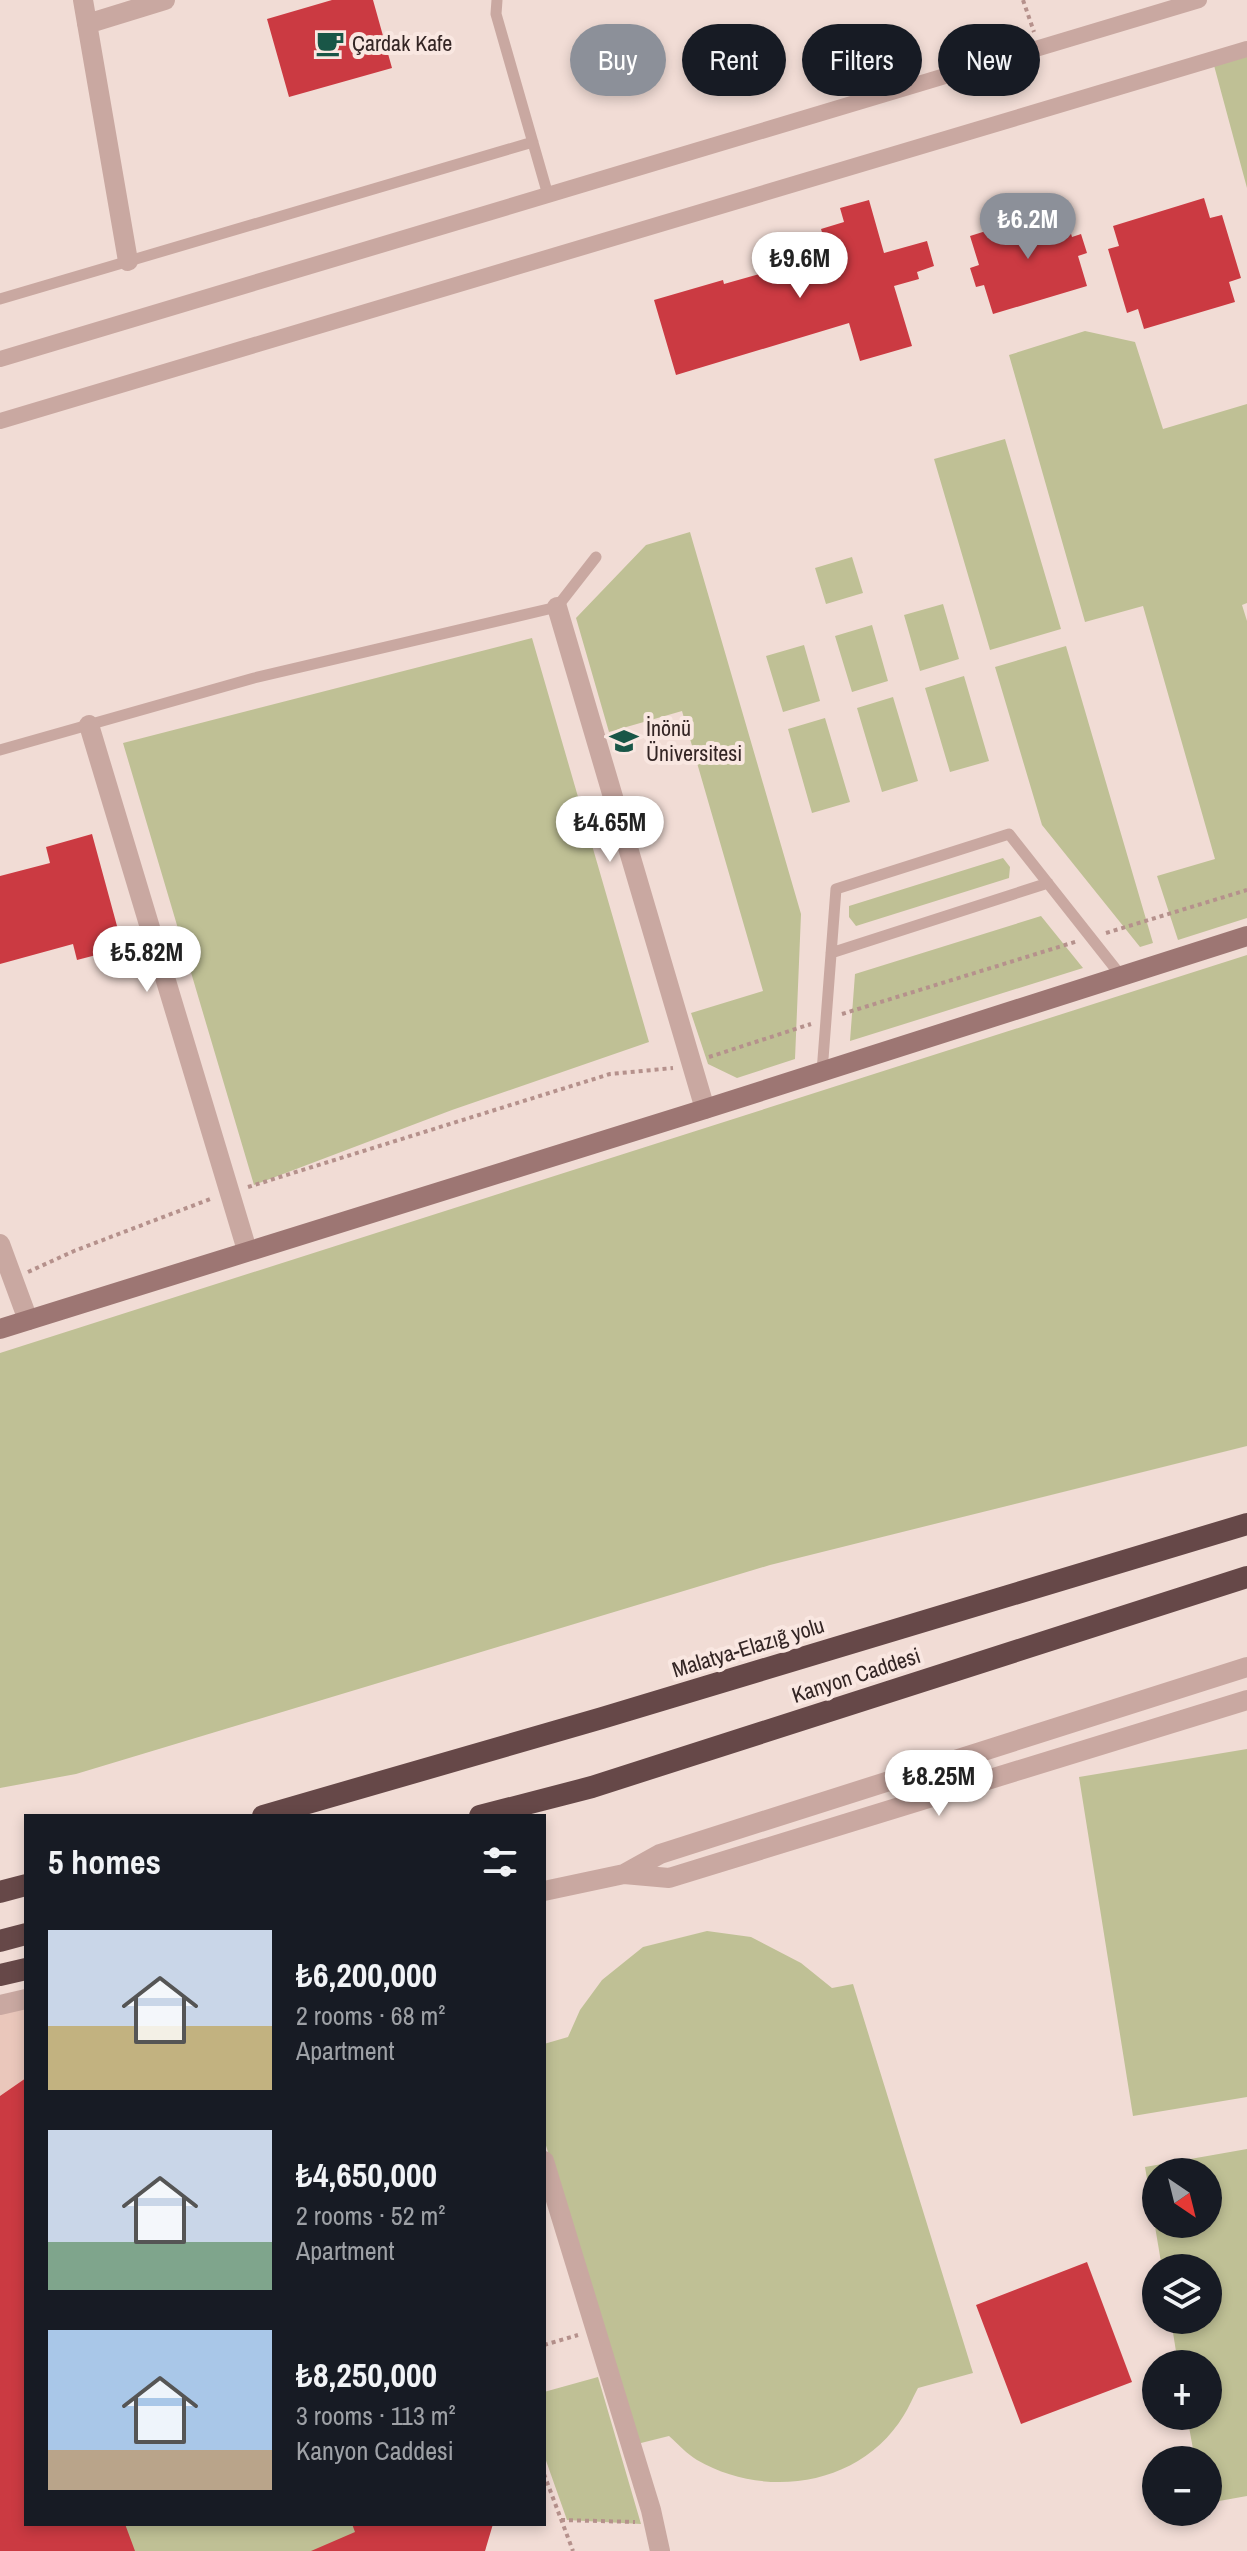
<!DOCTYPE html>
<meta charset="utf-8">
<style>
body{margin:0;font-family:"Archivo Narrow",sans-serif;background:#20242c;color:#f1f3f6;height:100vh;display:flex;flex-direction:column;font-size:30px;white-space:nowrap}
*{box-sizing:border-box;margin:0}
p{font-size:26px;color:#9ea1a6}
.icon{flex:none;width:44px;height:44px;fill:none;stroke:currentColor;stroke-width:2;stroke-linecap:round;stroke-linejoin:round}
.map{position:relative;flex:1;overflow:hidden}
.drawer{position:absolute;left:24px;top:1814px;width:522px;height:712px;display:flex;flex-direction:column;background:#171b24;border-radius:0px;box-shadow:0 4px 12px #0003}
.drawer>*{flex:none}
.guide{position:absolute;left:570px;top:24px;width:556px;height:72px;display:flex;gap:16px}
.needle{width:52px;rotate:145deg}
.fabs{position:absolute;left:1142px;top:2158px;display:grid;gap:16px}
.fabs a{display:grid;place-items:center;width:80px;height:80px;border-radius:50%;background:#171b24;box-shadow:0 4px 12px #0003;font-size:40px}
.price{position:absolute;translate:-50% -68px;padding:0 18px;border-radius:28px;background:#fff;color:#222;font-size:26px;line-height:52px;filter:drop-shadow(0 2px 4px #0008)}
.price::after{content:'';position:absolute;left:50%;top:48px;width:24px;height:18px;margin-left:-12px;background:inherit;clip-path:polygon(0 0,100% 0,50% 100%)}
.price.current{background:#8c9099;color:#fff}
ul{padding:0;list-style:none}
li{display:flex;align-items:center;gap:24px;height:200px;padding:0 24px}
li span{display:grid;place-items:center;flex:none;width:224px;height:160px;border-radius:0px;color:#555}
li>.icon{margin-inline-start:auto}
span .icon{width:96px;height:96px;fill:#fffc;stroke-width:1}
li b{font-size:34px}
h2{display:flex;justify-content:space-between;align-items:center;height:96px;padding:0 24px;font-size:34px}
.chip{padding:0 28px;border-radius:36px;background:#171b24;box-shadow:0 4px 12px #0003;font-size:28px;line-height:72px}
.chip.current{background:#8c9099;color:#fff}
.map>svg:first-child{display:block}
</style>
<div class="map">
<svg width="1247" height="2551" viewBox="0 0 1247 2551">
<rect width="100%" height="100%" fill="#f1dcd5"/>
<path fill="#bfc095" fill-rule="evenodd" d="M1247 56V188L1212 58Z
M1085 331 1135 342 1163 429 1247 404V603L1242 605 1247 621V918L1178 940 1157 876 1215 859 1143 606 1085 622 1009 355Z
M1005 439 1061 629 990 650 934 459Z
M690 532 801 914 795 1059 737 1078 708 1064 691 1013 763 991 682 711 609 732 576 618 646 545Z
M852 557 863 593 826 604 815 568Z
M943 604 959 659 920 671 904 615Z
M872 625 888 681 852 692 835 636Z
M532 638 649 1042 452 1110 254 1185 123 743Z
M804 645 820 701 783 712 766 656Z
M1066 646 1153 943 1140 947 1042 825 995 667Z
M964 676 989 761 950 772 925 688Z
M893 697 918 781 882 792 857 708Z
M825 718 850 802 812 813 788 729Z
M1003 858 1010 867 1009 878 856 926 849 917V906Z
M1041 916 1083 968 850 1041 855 974Z
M1247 955V1446L770 1565 76 1774 0 1788V1353Z
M1247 1749V2097L1133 2116 1079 1777Z
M707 1931 751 1937 801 1963 832 1988 853 1984 973 2373 918 2388C913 2397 909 2407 904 2415 861 2486 766 2500 697 2460 687 2454 678 2444 669 2436L637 2444 544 2139V2044L568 2037 580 2010 602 1980 643 1947Z
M21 2082 26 2524H490L485 2551H0V2096Z
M1247 2149V2496L1208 2503V2460H1195L1187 2416H1208V2364H1178L1171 2320H1208V2268H1162L1145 2167ZM1156 2172H1208V2224H1156Z
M598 2377 641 2524 567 2520 544 2455V2392Z"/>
<path fill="#eac7bb" d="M26 1999V2080L0 2096V2005Z"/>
<path fill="#cb3a42" d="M332 0H373L392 68 289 97 267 19Z
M1204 198 1210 218 1222 215 1241 278 1229 282 1235 302 1144 329 1138 309 1127 313 1108 249 1119 246 1113 226Z
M869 200 884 253 927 241 934 266 917 272 919 279 894 286 912 346 860 361 849 323 676 375 654 300 723 280 724 284 763 273 764 277 830 258 821 229 844 222 840 208Z
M1063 207 1072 237 1081 234 1087 253 1078 256 1087 286 993 314 984 285 976 287 970 268 979 265 970 236Z
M92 834 123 948 77 960 73 944 0 964V876L50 863 46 847Z
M26 2078V2524H125L135 2551H0V2096Z
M1087 2262 1132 2382 1021 2424 976 2305Z
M352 2524H493L485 2551H311L355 2532Z"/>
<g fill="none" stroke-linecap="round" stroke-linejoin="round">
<path stroke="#b5918c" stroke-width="4" stroke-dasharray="4 4" stroke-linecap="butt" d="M1023 0 1034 32
M1106 933 1247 890
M842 1014 1078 941
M709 1057 811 1024
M248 1187 610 1074 673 1068
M28 1272 74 1251 213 1198
M544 2345 578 2335
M544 2474 573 2551
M561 2520 635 2522"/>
<path stroke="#c9a8a1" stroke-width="11" d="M497 0 496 14 548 195
M0 299 533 142
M0 750 254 678 557 607 596 557
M831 953 1048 883
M822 1072 836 889 1009 834 1122 977"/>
<path stroke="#c9a8a1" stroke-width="16" d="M0 359 1199 0
M0 421 1247 49"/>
<path stroke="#c9a8a1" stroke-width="20" d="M83 0 128 261
M87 24 165 0
M557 607 705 1109
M89 725 247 1250
M0 1244 28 1320
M0 2005 26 1999"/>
<path stroke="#c9a8a1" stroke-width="20" d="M624 1874 660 1854 1247 1667
M544 1891 624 1874 669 1878 1247 1700
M544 2161 651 2510 660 2551"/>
<path stroke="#9d7673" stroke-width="20" d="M0 1329 705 1109 1247 936"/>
<path stroke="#664848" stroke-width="22" d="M263 1816 602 1718 1247 1524
M480 1816 592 1787 1247 1577
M0 1892 26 1885
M0 1941 26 1934
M0 1975 26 1969"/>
</g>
<defs>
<symbol id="cafe-bare" viewBox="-9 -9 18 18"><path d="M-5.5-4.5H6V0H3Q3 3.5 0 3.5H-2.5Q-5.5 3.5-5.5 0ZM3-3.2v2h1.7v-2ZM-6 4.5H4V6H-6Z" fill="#195647" stroke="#f9e7e1" stroke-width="2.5" paint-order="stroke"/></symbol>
<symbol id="university-bare" viewBox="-9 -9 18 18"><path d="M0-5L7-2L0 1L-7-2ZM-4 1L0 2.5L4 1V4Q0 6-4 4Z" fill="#195647" stroke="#f9e7e1" stroke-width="2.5" paint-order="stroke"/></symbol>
</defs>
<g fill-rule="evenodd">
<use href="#cafe-bare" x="310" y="23" width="40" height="40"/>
<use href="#university-bare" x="604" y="721" width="40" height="40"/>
</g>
<g text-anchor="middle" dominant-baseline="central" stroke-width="8" stroke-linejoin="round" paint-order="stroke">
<g font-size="22" fill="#332524" stroke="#f9e7e1" text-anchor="start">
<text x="352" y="43">Çardak Kafe</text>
<text x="646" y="728">İnönü<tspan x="646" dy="25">Üniversitesi</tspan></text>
</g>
<g font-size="22" fill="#332524" stroke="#f9e7e1">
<text transform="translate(748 1647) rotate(-17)">Malatya-Elazığ yolu</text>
<text transform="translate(856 1675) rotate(-18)">Kanyon Caddesi</text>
</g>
</g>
</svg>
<div class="fabs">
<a><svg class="needle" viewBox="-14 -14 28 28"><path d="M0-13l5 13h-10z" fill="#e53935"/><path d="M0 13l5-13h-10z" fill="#9ea1a6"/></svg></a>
<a><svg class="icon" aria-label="layers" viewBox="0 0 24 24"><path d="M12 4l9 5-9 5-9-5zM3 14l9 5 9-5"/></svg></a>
<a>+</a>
<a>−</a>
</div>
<b class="price current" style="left:1028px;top:261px">₺6.2M</b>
<b class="price" style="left:800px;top:300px">₺9.6M</b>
<b class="price" style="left:610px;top:864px">₺4.65M</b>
<b class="price" style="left:147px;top:994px">₺5.82M</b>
<b class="price" style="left:939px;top:1818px">₺8.25M</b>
<div class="guide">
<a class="chip current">Buy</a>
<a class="chip">Rent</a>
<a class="chip">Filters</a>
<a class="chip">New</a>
</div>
<section class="drawer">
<h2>5 homes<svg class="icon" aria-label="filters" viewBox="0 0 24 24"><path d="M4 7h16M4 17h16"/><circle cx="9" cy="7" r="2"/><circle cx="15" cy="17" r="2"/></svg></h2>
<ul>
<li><span style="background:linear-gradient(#c9d6e8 60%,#c2b280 0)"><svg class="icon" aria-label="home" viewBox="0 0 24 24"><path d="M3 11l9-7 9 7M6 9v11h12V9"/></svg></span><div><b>₺6,200,000</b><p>2 rooms · 68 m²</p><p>Apartment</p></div></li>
<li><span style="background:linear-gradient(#c9d6e8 70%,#7fa58c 0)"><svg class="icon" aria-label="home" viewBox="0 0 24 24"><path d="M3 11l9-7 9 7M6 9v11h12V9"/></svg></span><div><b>₺4,650,000</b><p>2 rooms · 52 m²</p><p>Apartment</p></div></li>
<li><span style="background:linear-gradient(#a9c7e8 75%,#b9a48a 0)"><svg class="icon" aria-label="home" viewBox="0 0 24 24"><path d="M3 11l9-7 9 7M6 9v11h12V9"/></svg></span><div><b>₺8,250,000</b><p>3 rooms · 113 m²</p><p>Kanyon Caddesi</p></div></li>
</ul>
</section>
</div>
